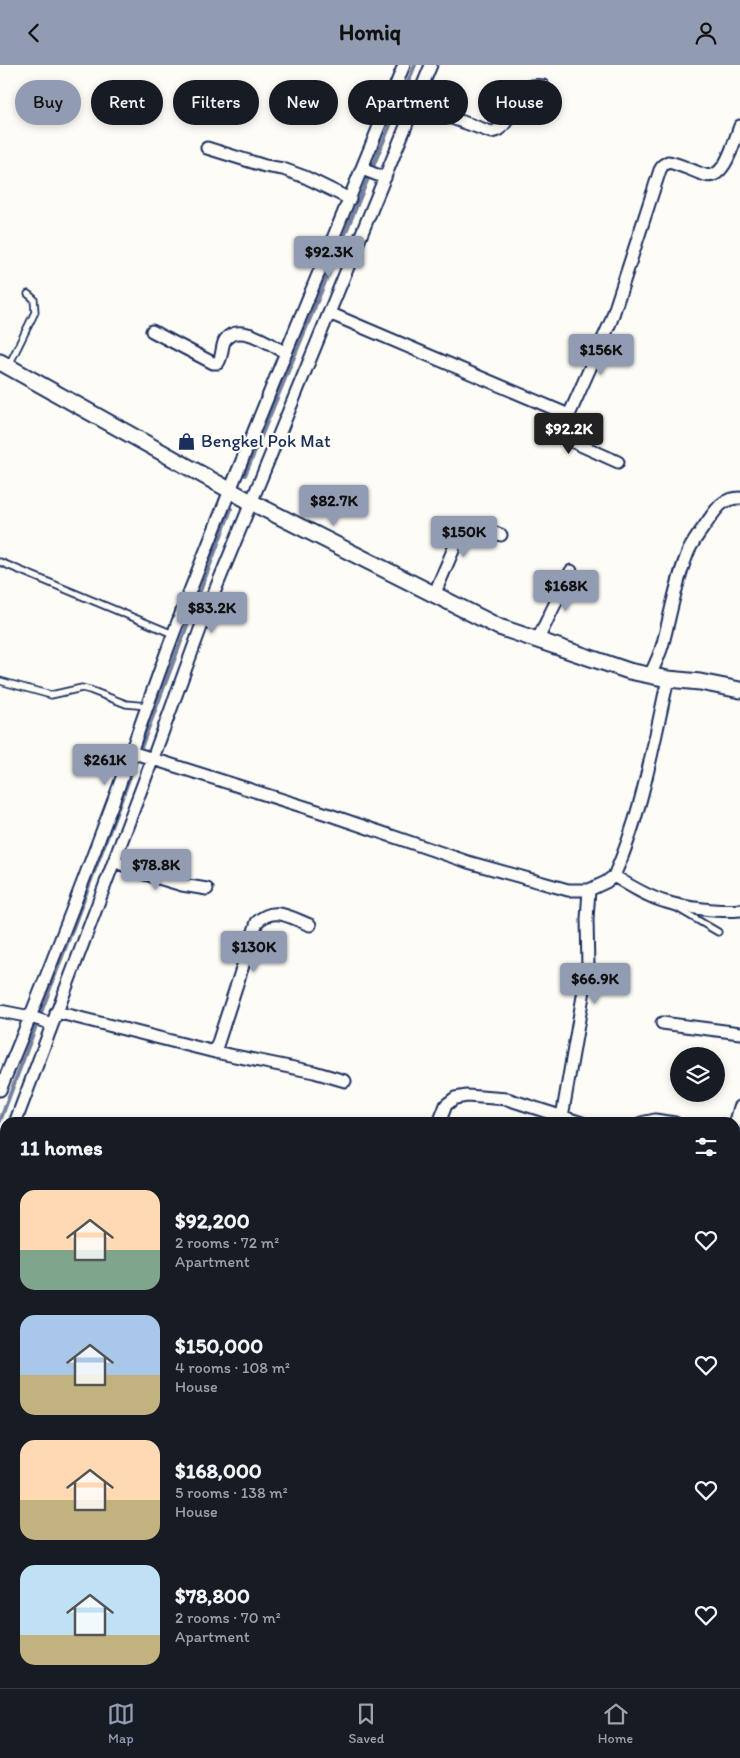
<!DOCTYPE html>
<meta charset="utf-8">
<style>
body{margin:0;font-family:Itim,sans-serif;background:#20242c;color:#f1f3f6;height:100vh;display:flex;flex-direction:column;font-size:19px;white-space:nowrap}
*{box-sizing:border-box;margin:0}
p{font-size:16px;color:#9ea1a6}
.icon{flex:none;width:28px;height:28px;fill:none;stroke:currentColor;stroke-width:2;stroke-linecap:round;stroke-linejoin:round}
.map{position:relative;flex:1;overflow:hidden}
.side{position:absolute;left:0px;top:1052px;width:740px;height:571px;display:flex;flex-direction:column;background:#171b24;border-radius:15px 15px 0 0;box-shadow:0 2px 8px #0003}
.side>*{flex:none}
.hud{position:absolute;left:15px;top:15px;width:710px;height:45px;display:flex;gap:10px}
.controls{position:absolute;left:670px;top:982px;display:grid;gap:10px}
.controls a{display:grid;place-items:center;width:55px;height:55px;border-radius:50%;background:#171b24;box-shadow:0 2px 8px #0003;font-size:25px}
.price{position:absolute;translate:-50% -42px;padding:0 11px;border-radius:5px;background:#919bb2;color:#111;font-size:16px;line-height:32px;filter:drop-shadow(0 1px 2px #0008)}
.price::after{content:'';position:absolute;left:50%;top:30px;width:15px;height:11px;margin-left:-8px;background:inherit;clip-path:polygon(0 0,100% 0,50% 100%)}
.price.on{background:#222;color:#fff}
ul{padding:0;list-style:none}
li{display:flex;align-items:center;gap:15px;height:125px;padding:0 20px}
li span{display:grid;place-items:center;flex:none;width:140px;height:100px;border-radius:15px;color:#555}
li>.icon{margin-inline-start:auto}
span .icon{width:60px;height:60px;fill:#fffc;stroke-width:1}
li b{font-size:21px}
h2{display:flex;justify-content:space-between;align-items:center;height:60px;padding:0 20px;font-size:21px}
.tag{padding:0 18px;border-radius:22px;background:#171b24;box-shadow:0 2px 8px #0003;font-size:18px;line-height:45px}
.tag.on{background:#919bb2;color:#111}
header{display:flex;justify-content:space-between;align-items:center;height:65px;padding:0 20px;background:#919bb2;color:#111;font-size:22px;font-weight:700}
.tab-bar{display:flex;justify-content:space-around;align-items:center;height:70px;border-top:1px solid #363941;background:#171b24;font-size:14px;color:#9ea1a6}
.tab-bar a{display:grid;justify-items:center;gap:2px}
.tab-bar .on{color:#919bb2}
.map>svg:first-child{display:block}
</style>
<header><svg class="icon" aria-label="back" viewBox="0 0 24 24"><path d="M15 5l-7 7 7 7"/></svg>Homiq<svg class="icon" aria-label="person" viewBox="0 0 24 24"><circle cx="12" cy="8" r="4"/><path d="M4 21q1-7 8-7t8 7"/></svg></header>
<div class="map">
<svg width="740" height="1623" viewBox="0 0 740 1623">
<rect width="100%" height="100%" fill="#fdfcf7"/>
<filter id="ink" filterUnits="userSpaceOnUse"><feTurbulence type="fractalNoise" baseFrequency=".02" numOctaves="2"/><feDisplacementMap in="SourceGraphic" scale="10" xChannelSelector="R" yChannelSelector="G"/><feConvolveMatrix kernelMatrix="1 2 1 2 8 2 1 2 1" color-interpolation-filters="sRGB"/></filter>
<g filter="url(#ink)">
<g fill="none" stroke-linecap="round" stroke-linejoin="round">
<path stroke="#76819c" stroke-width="4" d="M245 410 415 0
M0 1056 231 444"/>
<defs>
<path id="lane" d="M8 302 35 247 34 234 28 229
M0 497 173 569
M0 616 51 630 82 623 90 625 126 639 147 641
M677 843 718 867"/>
<path id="street" d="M415 40 491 67C518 64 507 15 543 21
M207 83 265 101 283 104 305 112 350 134
M362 104 385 113
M329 248 569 350 611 256 660 105 663 100 668 97C680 99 692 106 705 110 725 116 734 76 740 61
M152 266 213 298H218C223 291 221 282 225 275 239 256 271 280 286 288
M569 350 566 369 569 375 618 397
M434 530 463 462 473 460 501 470
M537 576 571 506
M650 610C655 600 660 589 663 578 671 548 676 515 689 485 694 475 701 466 708 456 717 443 723 433 740 433
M131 687 327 749 468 797 568 825H589L606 817 614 811C630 821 648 832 666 837 685 843 721 847 740 845
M114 796 145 809 182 820 207 824
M614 811C642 749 653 680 668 614
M0 946 31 952 52 959
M56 947 215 987 314 1007 345 1016
M662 958 740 968
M215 987 257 857C274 840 291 853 310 860
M0 1025C42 925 81 823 119 721 139 665 158 609 179 554 251 368 329 185 404 0
M562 1052 588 902 587 854 589 825
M15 1058 153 693 209 540 431 0
M439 1058 446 1040 455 1033 467 1031 507 1034 582 1058
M641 1058 655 1055 675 1058
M735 1060 740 1042
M0 1096 5 1083
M0 1174 5 1175
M735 1184 740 1176
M0 1335 5 1317
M0 1366 5 1368
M735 1456 740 1463"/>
<path id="secondary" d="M0 297 251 437 499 562 629 606 668 614 700 617 740 625"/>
</defs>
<use href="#lane" stroke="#1b2f5e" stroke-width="9"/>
<use href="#street" stroke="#1b2f5e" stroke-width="15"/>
<use href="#secondary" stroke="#1b2f5e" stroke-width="19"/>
<use href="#lane" stroke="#fdfcf7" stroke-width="5.5"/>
<use href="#street" stroke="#fdfcf7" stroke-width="11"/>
<use href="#secondary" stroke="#fdfcf7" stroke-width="15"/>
</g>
</g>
<defs>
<symbol id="shop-bare" viewBox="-9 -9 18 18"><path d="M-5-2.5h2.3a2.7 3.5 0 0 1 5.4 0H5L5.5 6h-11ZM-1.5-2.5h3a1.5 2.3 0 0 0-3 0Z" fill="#1b2f5e" stroke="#fdfcf7" stroke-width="2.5" paint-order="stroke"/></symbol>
</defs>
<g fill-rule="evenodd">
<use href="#shop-bare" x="174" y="364" width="25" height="25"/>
</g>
<g text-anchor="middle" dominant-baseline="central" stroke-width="4.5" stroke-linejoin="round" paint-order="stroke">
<g font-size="18" fill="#1b2f5e" stroke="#fdfcf7" text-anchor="start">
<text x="201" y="376">Bengkel Pok Mat</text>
</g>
</g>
</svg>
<div class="controls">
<a><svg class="icon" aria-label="layers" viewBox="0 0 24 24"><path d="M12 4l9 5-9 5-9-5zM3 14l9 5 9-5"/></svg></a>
</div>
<b class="price" style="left:329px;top:213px">$92.3K</b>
<b class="price" style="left:601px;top:311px">$156K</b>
<b class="price on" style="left:569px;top:390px">$92.2K</b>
<b class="price" style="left:334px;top:462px">$82.7K</b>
<b class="price" style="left:464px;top:493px">$150K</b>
<b class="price" style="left:566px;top:547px">$168K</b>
<b class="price" style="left:212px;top:569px">$83.2K</b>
<b class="price" style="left:105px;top:721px">$261K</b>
<b class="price" style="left:156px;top:826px">$78.8K</b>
<b class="price" style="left:254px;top:908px">$130K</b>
<b class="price" style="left:595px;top:940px">$66.9K</b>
<div class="hud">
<a class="tag on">Buy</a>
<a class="tag">Rent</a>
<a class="tag">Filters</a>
<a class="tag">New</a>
<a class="tag">Apartment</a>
<a class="tag">House</a>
</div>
<section class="side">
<h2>11 homes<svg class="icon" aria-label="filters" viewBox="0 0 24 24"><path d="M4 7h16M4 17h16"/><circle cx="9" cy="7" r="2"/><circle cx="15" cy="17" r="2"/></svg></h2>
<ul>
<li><span style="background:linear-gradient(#ffd9b3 60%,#7fa58c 0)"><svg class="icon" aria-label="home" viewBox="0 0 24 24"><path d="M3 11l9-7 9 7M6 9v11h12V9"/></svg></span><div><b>$92,200</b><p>2 rooms · 72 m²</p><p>Apartment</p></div><svg class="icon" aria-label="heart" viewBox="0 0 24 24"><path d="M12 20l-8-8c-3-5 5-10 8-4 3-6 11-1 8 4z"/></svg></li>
<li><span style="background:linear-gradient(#a9c7e8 60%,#c2b280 0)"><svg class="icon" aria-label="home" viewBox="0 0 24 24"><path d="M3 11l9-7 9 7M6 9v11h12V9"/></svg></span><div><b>$150,000</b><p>4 rooms · 108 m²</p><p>House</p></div><svg class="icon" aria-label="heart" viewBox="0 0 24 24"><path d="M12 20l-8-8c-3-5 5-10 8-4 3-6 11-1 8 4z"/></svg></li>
<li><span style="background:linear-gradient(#ffd9b3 60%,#c2b280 0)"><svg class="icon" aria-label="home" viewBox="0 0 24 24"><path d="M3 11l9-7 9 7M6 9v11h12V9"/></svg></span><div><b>$168,000</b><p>5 rooms · 138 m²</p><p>House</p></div><svg class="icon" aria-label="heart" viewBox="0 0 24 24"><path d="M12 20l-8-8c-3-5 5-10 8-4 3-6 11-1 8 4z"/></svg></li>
<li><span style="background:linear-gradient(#bfe0f5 70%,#c2b280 0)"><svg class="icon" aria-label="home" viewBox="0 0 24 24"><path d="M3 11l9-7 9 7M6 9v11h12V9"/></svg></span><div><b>$78,800</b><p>2 rooms · 70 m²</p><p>Apartment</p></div><svg class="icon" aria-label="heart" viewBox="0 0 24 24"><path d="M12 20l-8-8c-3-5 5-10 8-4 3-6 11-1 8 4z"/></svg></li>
</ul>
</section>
</div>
<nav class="tab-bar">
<a class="on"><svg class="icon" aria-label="map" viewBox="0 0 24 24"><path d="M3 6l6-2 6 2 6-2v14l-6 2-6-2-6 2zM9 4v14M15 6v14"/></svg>Map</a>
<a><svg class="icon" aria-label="saved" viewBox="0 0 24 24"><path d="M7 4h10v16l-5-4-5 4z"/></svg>Saved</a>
<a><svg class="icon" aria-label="home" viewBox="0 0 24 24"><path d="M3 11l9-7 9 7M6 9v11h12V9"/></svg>Home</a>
</nav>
